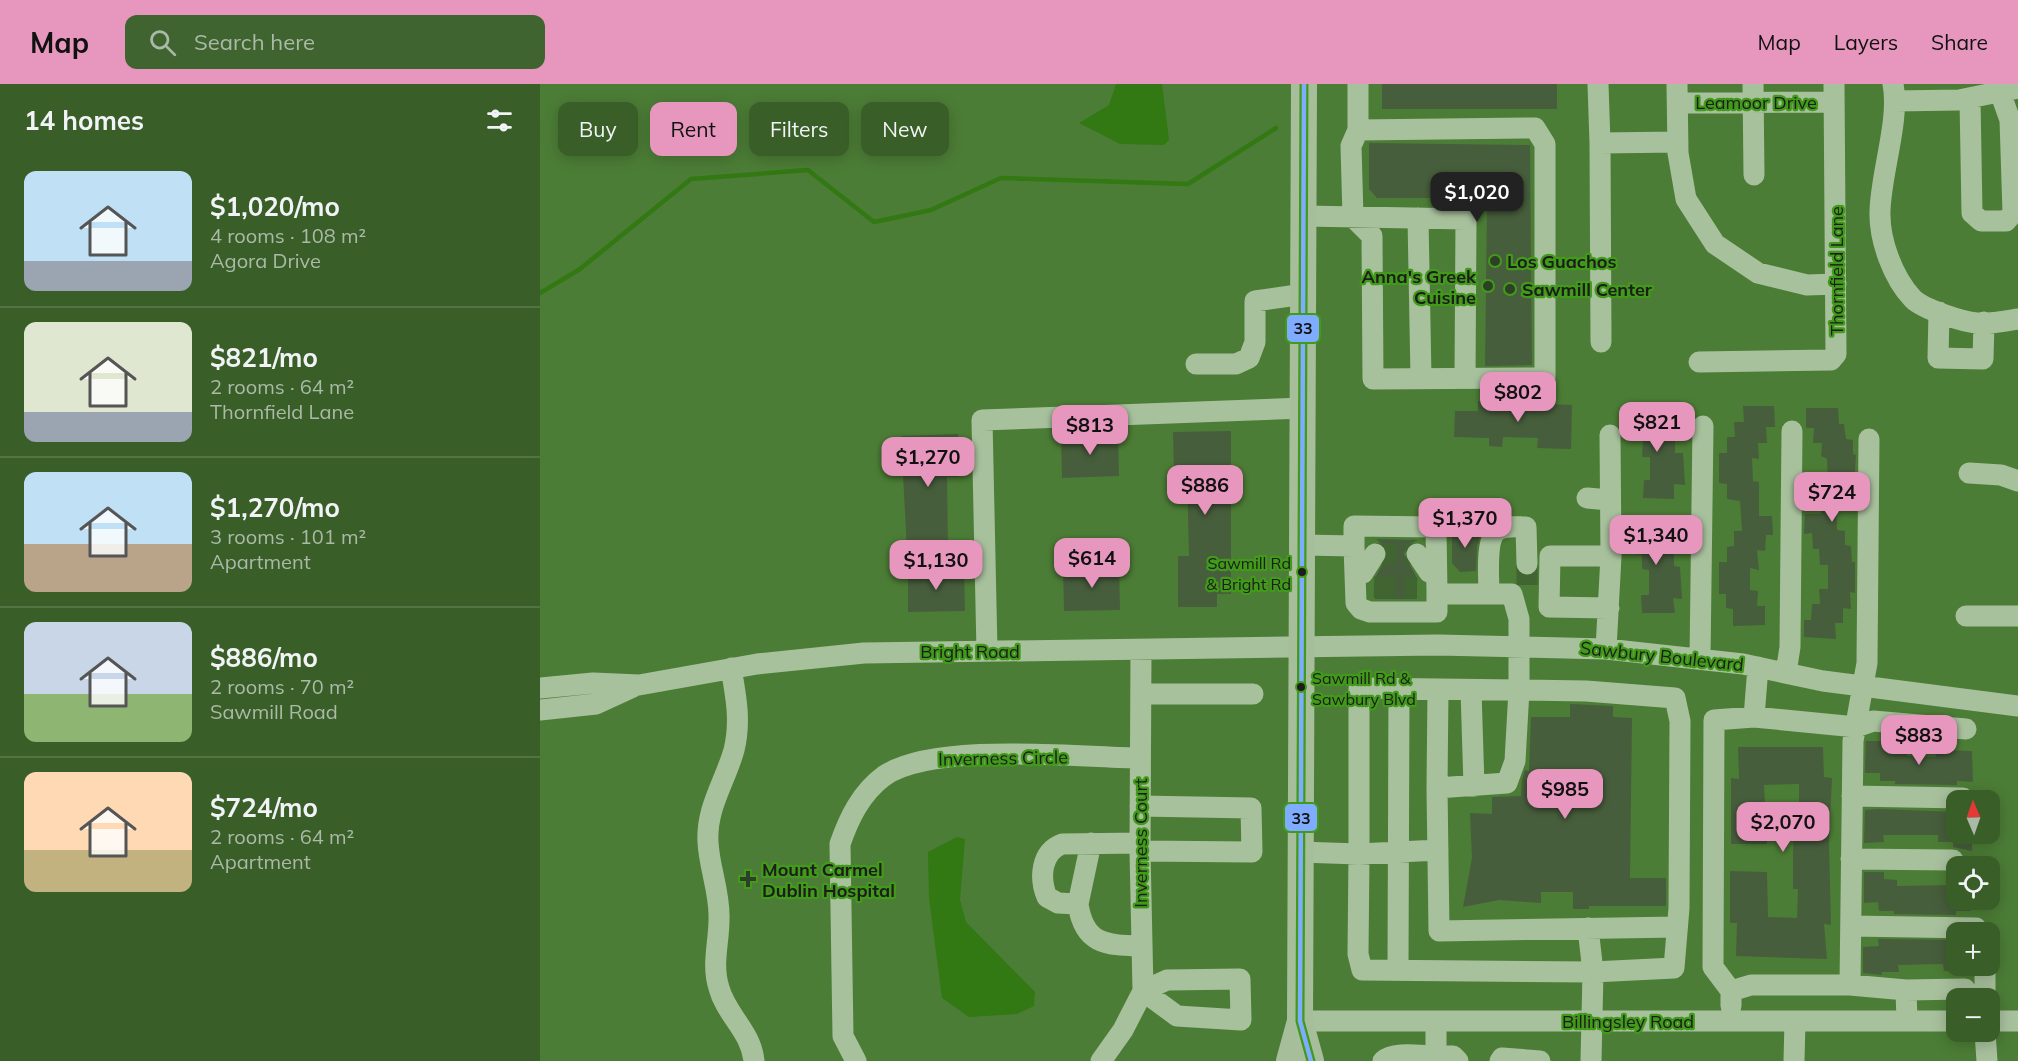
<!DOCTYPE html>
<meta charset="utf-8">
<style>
body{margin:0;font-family:Mulish,sans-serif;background:#406430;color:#f1f3f6;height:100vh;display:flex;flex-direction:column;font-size:22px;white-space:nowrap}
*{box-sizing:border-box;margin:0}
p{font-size:20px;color:#abbaa8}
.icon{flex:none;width:33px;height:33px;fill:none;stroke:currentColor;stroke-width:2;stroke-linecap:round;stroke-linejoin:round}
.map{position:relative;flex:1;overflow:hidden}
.sheet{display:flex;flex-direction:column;background:#395e28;width:540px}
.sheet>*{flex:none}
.guide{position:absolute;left:18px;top:18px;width:570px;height:54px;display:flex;gap:12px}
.needle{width:39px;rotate:358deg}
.fabs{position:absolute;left:1406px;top:706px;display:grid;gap:12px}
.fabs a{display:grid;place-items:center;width:54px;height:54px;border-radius:12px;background:#395e28;box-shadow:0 3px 15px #0003;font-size:30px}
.price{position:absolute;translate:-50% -51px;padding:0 14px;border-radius:12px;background:#e797bd;color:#111;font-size:20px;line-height:39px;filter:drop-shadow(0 2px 3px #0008)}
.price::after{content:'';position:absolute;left:50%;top:36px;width:18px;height:14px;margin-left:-9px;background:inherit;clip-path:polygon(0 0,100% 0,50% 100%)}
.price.active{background:#222;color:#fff}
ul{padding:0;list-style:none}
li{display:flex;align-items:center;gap:18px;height:150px;padding:0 24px}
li+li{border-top:2px solid #537345}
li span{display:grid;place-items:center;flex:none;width:168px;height:120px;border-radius:12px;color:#555}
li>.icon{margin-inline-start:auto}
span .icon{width:72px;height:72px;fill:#fffc;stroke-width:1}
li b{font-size:26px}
h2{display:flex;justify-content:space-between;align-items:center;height:72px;padding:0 24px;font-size:26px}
.pill{padding:0 21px;border-radius:12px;background:#395e28;box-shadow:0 3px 15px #0003;font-size:21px;line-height:54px}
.pill.active{background:#e797bd;color:#111}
header{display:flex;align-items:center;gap:36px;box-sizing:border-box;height:84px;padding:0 30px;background:#e797bd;color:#111}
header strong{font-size:28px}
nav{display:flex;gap:33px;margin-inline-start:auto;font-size:21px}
.search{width:420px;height:54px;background:#406430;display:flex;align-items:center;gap:15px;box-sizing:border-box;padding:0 21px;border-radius:12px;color:#abbaa8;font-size:22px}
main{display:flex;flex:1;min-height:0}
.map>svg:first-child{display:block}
</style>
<header>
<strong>Map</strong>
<div class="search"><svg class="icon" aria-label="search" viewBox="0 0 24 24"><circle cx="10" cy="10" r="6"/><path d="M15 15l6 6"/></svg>Search here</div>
<nav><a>Map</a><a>Layers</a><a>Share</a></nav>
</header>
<main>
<section class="sheet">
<h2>14 homes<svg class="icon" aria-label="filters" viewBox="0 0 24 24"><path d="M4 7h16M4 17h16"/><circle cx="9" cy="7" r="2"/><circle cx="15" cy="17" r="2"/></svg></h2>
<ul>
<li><span style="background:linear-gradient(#bfe0f5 75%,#9aa5b1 0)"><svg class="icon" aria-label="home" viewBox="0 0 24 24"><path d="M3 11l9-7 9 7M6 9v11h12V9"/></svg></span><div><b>$1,020/mo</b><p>4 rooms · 108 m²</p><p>Agora Drive</p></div></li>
<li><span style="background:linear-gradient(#dfe7d0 75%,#9aa5b1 0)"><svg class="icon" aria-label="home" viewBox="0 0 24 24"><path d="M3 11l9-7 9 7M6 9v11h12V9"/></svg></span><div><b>$821/mo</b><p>2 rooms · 64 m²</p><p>Thornfield Lane</p></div></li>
<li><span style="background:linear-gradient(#bfe0f5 60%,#b9a48a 0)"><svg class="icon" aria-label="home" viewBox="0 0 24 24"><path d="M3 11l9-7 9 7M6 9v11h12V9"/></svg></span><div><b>$1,270/mo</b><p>3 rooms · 101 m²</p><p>Apartment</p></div></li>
<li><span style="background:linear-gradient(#c9d6e8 60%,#8fb573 0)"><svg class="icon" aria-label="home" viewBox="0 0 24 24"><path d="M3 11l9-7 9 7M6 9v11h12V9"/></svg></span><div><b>$886/mo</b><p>2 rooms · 70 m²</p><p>Sawmill Road</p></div></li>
<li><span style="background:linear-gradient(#ffd9b3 65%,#c2b280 0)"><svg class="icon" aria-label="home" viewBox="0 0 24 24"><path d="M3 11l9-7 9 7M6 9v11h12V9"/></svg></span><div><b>$724/mo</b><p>2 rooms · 64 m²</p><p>Apartment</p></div></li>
</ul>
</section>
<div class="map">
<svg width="1478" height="977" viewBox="0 0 1478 977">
<rect width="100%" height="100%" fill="#4c7d36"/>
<path fill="#327813" d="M576 0H622L629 56 624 61 580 60 539 39 569 21Z
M417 753 425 755 420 816 426 838 495 908 494 922 477 930 429 933 402 914 389 814 388 768Z"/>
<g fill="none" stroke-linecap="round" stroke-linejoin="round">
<path stroke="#327813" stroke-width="4.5" d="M0 209 40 185 151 95 268 86 334 138 391 126 461 94 648 100 736 44"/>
</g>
<path fill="#475e3c" d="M842 0H1017V25H842Z
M829 59 990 61 992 281 945 282 947 122 941 114H837L829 105Z
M938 317 1032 321 1031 365 997 364 998 354 963 353 962 363 949 362V354L914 353 915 327H938Z
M1088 322 1119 323V339L1126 338 1127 353 1135 355V369H1143L1145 401 1134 400V415L1103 414 1104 396H1110V373H1102L1103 356H1095L1096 342H1087Z
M1203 322H1234L1235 343H1226L1227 359H1218L1219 375 1212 374 1213 397 1219 398V432H1232L1233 451H1226L1225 467 1217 466 1219 486 1210 484V506L1218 507 1217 522H1225V541L1193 542V525L1186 524V510H1179V478H1187V463L1194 462V447H1202L1200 417 1187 415V400L1179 399V369H1187V353H1195L1194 338H1204Z
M1266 324H1298L1299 340H1304L1306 355 1313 356V370L1316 371 1313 421H1296L1297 446 1305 447V461L1311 462 1312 478H1315V509L1310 508 1311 525 1303 524V539H1295L1296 555 1264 553V536H1271L1272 520H1280L1279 505H1288V481H1280L1279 465H1273L1272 449 1264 450 1265 430H1281V398H1288L1287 375 1281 372 1282 359H1273L1274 344H1266Z
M691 347V510H677V523H638V472H649L647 393H634L633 348Z
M418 350 419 393H407L408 465 367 466 361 352Z
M578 350 579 392 522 394 521 351Z
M1086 436H1118L1119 452H1126V467H1134V482L1140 483 1142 515 1133 514 1135 529H1102L1101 511H1109V486L1102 485V471L1095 470V456H1086Z
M942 445 937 463 936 487 920 488 912 479V446Z
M836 455 878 456 869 460 864 470 877 494V515H835V494L848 470 846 464Z
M579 482 580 526 524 527 523 484Z
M424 485 425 527 368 528V486Z
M1030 620 1073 622V633L1092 634 1090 794H1126V822H1049V825H1033V808H1001V819L959 816 923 823 932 774 930 729 952 730V713L981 712 982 696 985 686 989 687 991 633H1030Z
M1326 657H1343V665L1367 666V672L1396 673 1395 666 1432 667 1433 698 1417 697V701L1355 700V697H1340V689H1325Z
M1198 663H1283L1284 693 1292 694 1289 760 1291 841 1284 840 1287 875 1196 872 1197 839H1190V787L1227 788 1228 833 1257 834 1258 805H1253V772L1254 732 1259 730V700L1224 701 1227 760H1191V694L1199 695Z
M1339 725 1416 728V750H1432V767L1413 763V758H1398V751H1343L1344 758 1324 759 1325 726Z
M1324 788H1344V795L1357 796V802L1416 801V816H1431V827H1416V831L1354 830V827H1339L1338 818 1324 819Z
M1338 855 1416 856V887H1404L1403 880 1358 881 1359 888H1342V891L1323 889V863L1339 862Z"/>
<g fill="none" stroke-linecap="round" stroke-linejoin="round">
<path stroke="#406530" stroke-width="21" stroke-dasharray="21 10" stroke-linecap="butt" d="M835 470H877
M987 480V508
M834 503 877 504"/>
<path stroke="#a8c19d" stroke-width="21" d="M818 0V46L811 62 813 133 832 152 833 295 1005 294V60L995 44 818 46
M1058 0 1060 59
M1137 0 1138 69 1146 115 1175 160 1218 189 1267 201 1296 200
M1213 0 1214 91
M1353 0C1360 36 1341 88 1340 127 1339 156 1353 194 1373 215 1383 225 1423 238 1437 239 1451 240 1465 237 1478 235
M1430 15 1432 129 1441 137H1466L1473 129 1470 36 1460 8
M1355 17 1419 16 1478 4
M1138 19 1294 18
M764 132 926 135 925 294
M878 134 881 294
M1399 228 1398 274 1443 275 1444 238
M1061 258 1060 59 1138 58
M1159 278 1291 276 1296 270 1294 0
M656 280H696L709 274 715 258V217L764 210
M1429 389 1461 391 1478 397
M1047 414 1070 416
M763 461 814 462 816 519 821 525 830 528H897V510
M814 462V442L896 443 897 510H972L979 535V606L1046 607 1135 614 1140 637 1139 824 1134 884 1053 888 1051 977
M877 470 889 488H896
M815 489H823L835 470
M949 510C949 495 945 454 958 446 966 441 977 443 986 443L987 480
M1069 524 1009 523 1010 472H1071
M1426 532H1478
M1066 565 1071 472 1070 351
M447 567 442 336 764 324
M1160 575 1163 342
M191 584C196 612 201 638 194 666 185 698 166 724 168 758 169 782 179 806 179 831 180 856 171 879 179 904 186 931 211 947 214 977
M1246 589 1250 563 1252 347
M0 604 53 599 99 601 217 580 324 569 898 561 1066 565 1203 580 1283 597 1478 622
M931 606 934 702
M601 610H713
M0 626 56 620 93 603
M1214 633 1316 643 1333 637 1426 645
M897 704 898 605
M1312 712 1423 714
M600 759 522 760C501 768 499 794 507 813L518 819 538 820C544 860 565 861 600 862
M898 766 819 770V604L979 606 975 677 967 699 897 704 899 847 1137 843
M600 767 712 768 711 724 600 722
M759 768 819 770 818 870 822 886 1053 888 1048 844
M1311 775 1413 776
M538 820 551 759
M1311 842 1436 844 1439 849
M858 886 859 605
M700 895 701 936 637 932 603 907 627 896Z
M1310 901 1366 906 1367 937
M1366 906 1425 905
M1191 907 1211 901H1310L1313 657 1327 579 1329 355
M1445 915V882
M1191 922V907L1173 883 1174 636 1214 633 1218 583
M760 937H1416
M1449 937H1478
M1445 948 1447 977
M896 972H913L918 977
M316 977 303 952 300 760C309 734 321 709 344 692 393 658 538 673 600 674
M561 977 583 946 603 907 600 767 601 566
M843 977C854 967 881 972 896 972V937
M960 977 962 974 1000 977
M1254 977 1255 937"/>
<path stroke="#a6bf9a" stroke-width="26" d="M760 937 771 977
M749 977 760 937 764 0"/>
<defs>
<path id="bus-1" d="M764 0 760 937 771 977"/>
</defs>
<use href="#bus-1" stroke="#419a19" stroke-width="9"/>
<use href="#bus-1" stroke="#80acff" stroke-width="4.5"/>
</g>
<g fill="#2d3f26" stroke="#419a19" stroke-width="2">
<circle cx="955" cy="177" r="6"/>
<circle cx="948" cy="202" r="6"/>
<circle cx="970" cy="205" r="6"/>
<path d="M205 786h6v6h6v6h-6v6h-6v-6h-6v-6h6z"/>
</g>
<g fill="#1d1d1d" stroke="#419a19" stroke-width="2">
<circle cx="762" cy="488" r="5"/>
<circle cx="761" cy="603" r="5"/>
</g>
<g text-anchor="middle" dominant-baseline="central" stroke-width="4.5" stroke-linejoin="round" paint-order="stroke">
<g font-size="16" fill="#1d1d1d" stroke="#419a19" text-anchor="end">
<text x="751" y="479">Sawmill Rd<tspan x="751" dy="21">&amp; Bright Rd</tspan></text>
<text x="772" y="594" text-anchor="start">Sawmill Rd &amp;<tspan x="772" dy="21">Sawbury Blvd</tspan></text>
</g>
<g font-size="18" fill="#1d1d1d" stroke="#419a19">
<text x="1216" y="18">Leamoor Drive</text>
<text transform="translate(1296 187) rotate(-90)">Thornfield Lane</text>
<text x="430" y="567">Bright Road</text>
<text transform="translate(1122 572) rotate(6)">Sawbury Boulevard</text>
<text transform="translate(463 674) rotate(-1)">Inverness Circle</text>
<text transform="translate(600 759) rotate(-90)">Inverness Court</text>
<text x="1088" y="937">Billingsley Road</text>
</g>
<g font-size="18" font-weight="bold" fill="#1d1d1d" stroke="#419a19" text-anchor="start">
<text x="967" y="177">Los Guachos</text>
<text x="936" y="192" text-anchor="end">Anna's Greek<tspan x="936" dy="21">Cuisine</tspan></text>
<text x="982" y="205">Sawmill Center</text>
<text x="222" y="785">Mount Carmel<tspan x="222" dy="21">Dublin Hospital</tspan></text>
</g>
</g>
<g stroke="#419a19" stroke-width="2">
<rect x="746" y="230" width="34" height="29" rx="6" fill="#80acff"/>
<rect x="744" y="719" width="34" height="29" rx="6" fill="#80acff"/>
</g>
<g font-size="16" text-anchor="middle" font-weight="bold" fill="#111">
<text x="763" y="250">33</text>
<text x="761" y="740">33</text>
</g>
</svg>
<div class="fabs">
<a><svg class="needle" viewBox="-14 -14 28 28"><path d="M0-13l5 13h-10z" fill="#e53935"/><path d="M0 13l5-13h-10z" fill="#abbaa8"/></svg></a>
<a><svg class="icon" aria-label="locate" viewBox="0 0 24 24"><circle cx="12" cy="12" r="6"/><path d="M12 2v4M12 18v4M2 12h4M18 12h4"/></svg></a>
<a>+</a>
<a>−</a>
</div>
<b class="price active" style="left:937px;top:139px">$1,020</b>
<b class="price" style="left:978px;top:339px">$802</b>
<b class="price" style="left:1117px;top:369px">$821</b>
<b class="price" style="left:550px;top:372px">$813</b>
<b class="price" style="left:388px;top:404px">$1,270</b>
<b class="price" style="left:665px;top:432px">$886</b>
<b class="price" style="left:1292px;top:439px">$724</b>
<b class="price" style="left:925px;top:465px">$1,370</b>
<b class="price" style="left:1116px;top:482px">$1,340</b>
<b class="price" style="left:552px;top:505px">$614</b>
<b class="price" style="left:396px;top:507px">$1,130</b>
<b class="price" style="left:1379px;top:682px">$883</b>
<b class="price" style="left:1025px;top:736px">$985</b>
<b class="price" style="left:1243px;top:769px">$2,070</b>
<div class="guide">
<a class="pill">Buy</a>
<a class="pill active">Rent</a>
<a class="pill">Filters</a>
<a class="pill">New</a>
</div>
</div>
</main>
